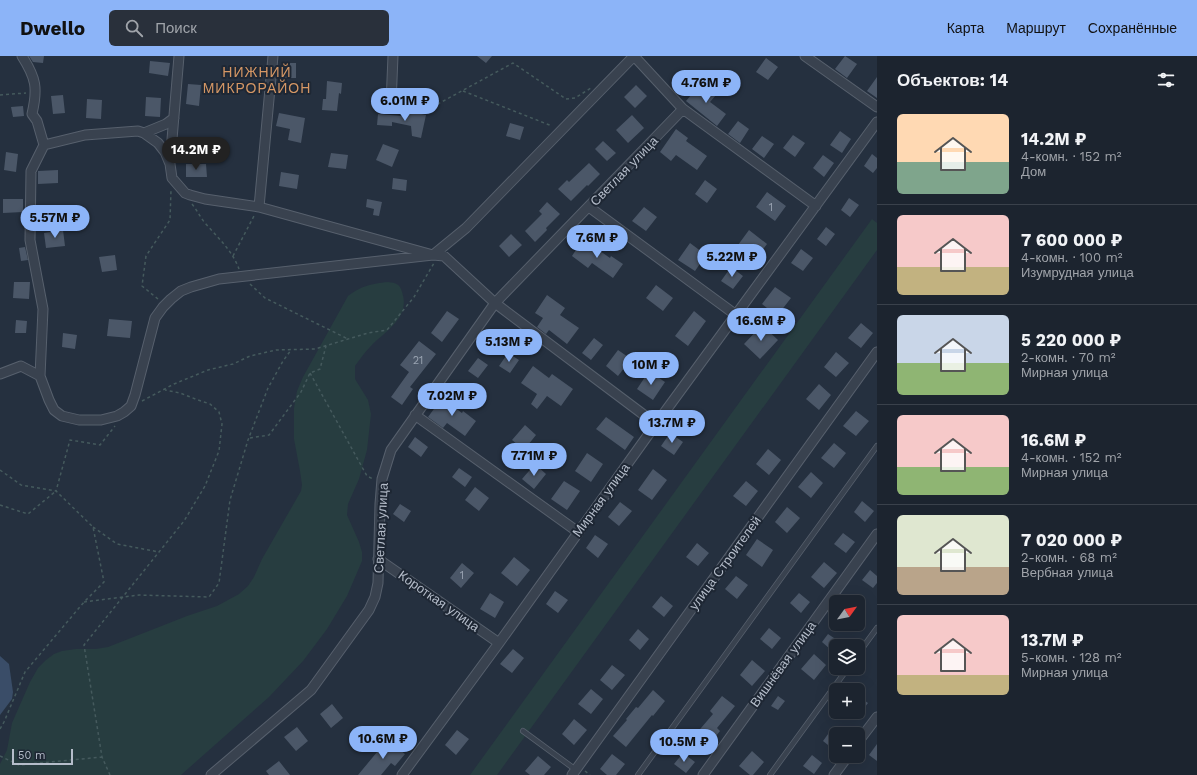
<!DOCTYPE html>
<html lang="ru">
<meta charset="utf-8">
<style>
body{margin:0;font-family:"Work Sans",sans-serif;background:#29303b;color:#f1f3f6;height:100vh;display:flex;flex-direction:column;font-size:15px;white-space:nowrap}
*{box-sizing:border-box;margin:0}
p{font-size:13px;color:#a0a4aa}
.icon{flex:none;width:22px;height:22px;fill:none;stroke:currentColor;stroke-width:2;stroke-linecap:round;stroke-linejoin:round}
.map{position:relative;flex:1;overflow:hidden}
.details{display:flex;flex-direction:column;background:#1c242f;width:320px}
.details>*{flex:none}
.needle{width:26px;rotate:57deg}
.tools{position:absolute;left:829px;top:539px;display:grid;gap:8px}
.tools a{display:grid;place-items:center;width:36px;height:36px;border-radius:6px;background:#1c242f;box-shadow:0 4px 16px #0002,0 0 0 1px #3a414b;font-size:20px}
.scale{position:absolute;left:12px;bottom:10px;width:61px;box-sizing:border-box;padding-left:4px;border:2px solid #b5bdca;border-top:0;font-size:11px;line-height:14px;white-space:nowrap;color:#b5bdca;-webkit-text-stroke:3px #1e2734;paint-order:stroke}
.price{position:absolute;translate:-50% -34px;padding:0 9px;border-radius:14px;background:#8cb4f8;color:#111;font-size:13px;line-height:26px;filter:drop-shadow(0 1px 2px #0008)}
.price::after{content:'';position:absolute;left:50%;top:24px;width:12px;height:9px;margin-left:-6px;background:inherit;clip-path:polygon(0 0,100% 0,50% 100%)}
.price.active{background:#222;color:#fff}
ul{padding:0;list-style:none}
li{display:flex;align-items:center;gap:12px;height:100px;padding:0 20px}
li+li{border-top:1px solid #3a414b}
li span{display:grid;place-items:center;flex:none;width:112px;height:80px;border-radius:6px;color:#555}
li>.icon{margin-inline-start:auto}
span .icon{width:48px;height:48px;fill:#fffc;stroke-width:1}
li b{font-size:17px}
h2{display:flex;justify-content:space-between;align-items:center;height:48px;padding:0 20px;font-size:17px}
header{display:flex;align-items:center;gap:24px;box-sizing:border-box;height:56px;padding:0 20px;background:#8cb4f8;color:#111}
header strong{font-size:19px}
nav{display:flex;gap:22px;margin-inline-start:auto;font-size:14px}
.search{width:280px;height:36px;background:#29303b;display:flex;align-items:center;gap:10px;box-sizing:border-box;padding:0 14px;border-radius:6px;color:#a0a4aa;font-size:15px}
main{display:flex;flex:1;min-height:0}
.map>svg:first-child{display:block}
</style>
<header>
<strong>Dwello</strong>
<div class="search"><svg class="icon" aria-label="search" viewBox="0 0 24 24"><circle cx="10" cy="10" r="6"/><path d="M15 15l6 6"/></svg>Поиск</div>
<nav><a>Карта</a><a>Маршрут</a><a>Сохранённые</a></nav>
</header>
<main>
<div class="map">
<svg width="877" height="719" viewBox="0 0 877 719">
<rect width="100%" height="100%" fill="#25303f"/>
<path fill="#273d40" d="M872 163 877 167V194L497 719H470Z
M388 226C396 227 400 228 402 236 411 262 385 275 370 291 364 297 360 303 355 310V323L368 344 371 358 367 394 359 423 348 448 347 459 359 486 362 496V505L347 540 327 573 303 605 269 641 181 719H0V708L7 694 12 667 30 626 38 612 46 604 54 598 62 595 76 593H96L108 591 187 560 217 550 239 538 248 530 254 521 262 503 301 435 302 429 300 415 294 383V352L297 335 303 321 348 240C363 229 371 228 388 226Z"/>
<path fill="#3a4d68" d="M0 600 9 608 13 636 12 643 0 659Z"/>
<path fill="#4b5768" d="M29 0H44L43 7 33 6Z
M477 0H492L486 7Z
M845 0 857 8 847 22 835 13Z
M766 2 778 11 768 24 756 16Z
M150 5 170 7 168 20 149 17Z
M284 7H296V22H284Z
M877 21V42L867 35Z
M327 25 342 27 341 38 339 37 337 55 322 54 323 43H326Z
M701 27 716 39 710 46 726 58 717 70 686 45Z
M188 28 201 29 199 50 186 48Z
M636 29 647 40 635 52 624 41Z
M63 39 65 57 53 58 51 40Z
M146 41 161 42 160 61 145 60Z
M87 43 102 44 101 63 86 62Z
M23 50 24 60 13 61 11 51Z
M404 54 426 59 421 82 412 80 411 70 392 66V70L377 69 378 58 403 60Z
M279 57 305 62 301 87 288 84 290 73 276 70Z
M632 59 644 72 628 87 616 74Z
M738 65 749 73 740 87 728 78Z
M510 67 524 71 520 84 506 80Z
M676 73 688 82 686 85 707 100 697 114 676 99 671 105 660 96Z
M840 75 851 83 842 97 830 89Z
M793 79 805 87 795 101 783 92Z
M762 80 774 88 764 102 752 93Z
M603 85 616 97 607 105 595 93Z
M383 88 399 94 392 111 376 104Z
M6 96 18 98 16 116 4 114Z
M331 97 348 99 346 113 328 111Z
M872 98 877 102V112L873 117 864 110Z
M823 99 834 107 824 121 813 112Z
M589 107 600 118 588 130 587 129 571 145 558 133 567 124 569 126Z
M186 108H206L207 121H186Z
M58 114V127L38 128V115Z
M281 116 299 119 297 133 279 130Z
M393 122 407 124 406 135 392 133Z
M705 124 717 133 707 147 695 138Z
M767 136 786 150 775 165 756 151Z
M849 142 859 149 850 161 841 154Z
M3 143H23V156L3 157Z
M367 143 382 146 379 160 373 159 374 153 366 151Z
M547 146 560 158 546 172 547 174 535 186 525 175 542 158 539 155Z
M644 151 657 161 646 175 632 165Z
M826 171 835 178 826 190 817 183Z
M63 174 65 190 46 192 44 177Z
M749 174 767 188 756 203 738 189Z
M511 178 522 189 509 201 499 190Z
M583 183 610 202 611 200 623 208 613 222 592 207 588 212 572 200Z
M690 187 706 199 695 215 678 204Z
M25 191 28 204 21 205 19 192Z
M801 193 813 202 803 215 791 207Z
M115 199 117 214 102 216 99 201Z
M731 211 743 220 733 233 721 225Z
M14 226H30L29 243 13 242Z
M656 229 673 242 663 255 646 242Z
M775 231 791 242 777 260 762 248Z
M547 239 565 252 560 259 579 272 567 288 549 274 546 278 537 271 543 262 535 257Z
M447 255 459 263 442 286 431 277Z
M694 255 706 265 688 290 675 280Z
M109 263 132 265 130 282 107 280Z
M16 264 27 265 26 277H15Z
M861 267 873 277 861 292 848 282Z
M762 269 778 284 760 303 744 288Z
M63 277 77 279 75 293 62 291Z
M594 282 603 289 591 304 582 297Z
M419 285 436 298 410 331 413 333 402 349 391 341 409 316 400 309Z
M618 294 631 303 618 320 606 310Z
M836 296 849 307 836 321 824 311Z
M508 297 519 304 510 317 499 310Z
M478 302 488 309 478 322 468 315Z
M533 310 549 322 552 318 573 333 561 350 547 340 537 353 531 348 537 338 521 327Z
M649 315 665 326 653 344 637 333Z
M819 328 831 339 819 354 806 343Z
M442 342 462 357 463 355 476 365 465 380 447 367 443 372 428 361Z
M856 355 869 365 856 380 843 370Z
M606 361 634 381 625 394 596 373Z
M525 369 536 379 524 394 512 384Z
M670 377 683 386 674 399 661 390Z
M415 381 428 391 421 401 408 391Z
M834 387 846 397 834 412 821 402Z
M768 393 781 404 769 419 756 408Z
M587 397 603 408 591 426 575 415Z
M535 408 546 418 534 433 522 423Z
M459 412 472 421 465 431 452 421Z
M653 413 667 424 652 444 638 434Z
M811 416 823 427 811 442 798 431Z
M564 425 580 435 567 454 551 443Z
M746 425 758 435 746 450 733 440Z
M475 431 489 442 479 455 465 444Z
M862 445 874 455 865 466 854 456Z
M620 446 632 455 619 470 608 461Z
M400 448 411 455 404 466 393 458Z
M787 451 800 462 787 477 775 466Z
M843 477 855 486 846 497 834 488Z
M595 479 608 488 598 502 586 492Z
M757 483 773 494 762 511 746 499Z
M697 487 709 497 698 510 686 501Z
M514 501 530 514 517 530 501 517Z
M824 506 837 517 824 532 811 521Z
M462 507 474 517 461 532 450 522Z
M870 514 877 520V527L873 532 862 524Z
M736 520 748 529 737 543 725 533Z
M555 535 568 544 558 557 546 548Z
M490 537 504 546 495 562 480 553Z
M799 537 810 546 801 557 790 547Z
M661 540 673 550 664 561 652 551Z
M858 542 866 548 858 558Z
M769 572 781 582 772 593 760 583Z
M638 573 649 583 640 594 629 584Z
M828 578 837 584 830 593 822 586Z
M513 593 524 602 512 617 500 608Z
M814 598 826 609 814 624 801 613Z
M752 604 765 615 752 630 740 619Z
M612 609 625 619 612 634 600 624Z
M591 633 603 643 591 658 578 648Z
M653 634 665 645 653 660 652 659 626 691 613 680 627 664 626 663 636 651 638 652Z
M722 640 735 650 717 672 720 675 708 690 695 679 713 658 710 655Z
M778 640 785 645 778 654 771 650Z
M858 640 868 647 858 660Z
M332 648 343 662 331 672 320 658Z
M574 663 587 674 574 689 562 678Z
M297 671 308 685 296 695 284 681Z
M457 674 469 683 456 699 445 689Z
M831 674 836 678V689L833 693 823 685Z
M387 684 405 698 395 710 391 707 381 719H358Z
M877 688V705L869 699Z
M752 695 764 706 753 719H750L739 710Z
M683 697 695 706 686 717 674 708Z
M612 698 625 708 616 719H607L600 713Z
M812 699 822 707 814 718 803 710Z
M538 700 551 711 544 719H530L525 715Z
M279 705 290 719H269L266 715Z"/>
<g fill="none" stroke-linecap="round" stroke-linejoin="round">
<defs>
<path id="service" d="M858 598 877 572
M523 675 576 714
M638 719 877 390
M770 719 848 612"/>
<path id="minor" d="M22 0C36 22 38 32 32 58L37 65 44 89 31 115 30 184 43 253 40 320 49 344 54 354 62 360 79 364H101L117 360 124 356 131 350 135 339 155 262 163 251 171 243 181 235 191 231 219 223 433 199 444 200 495 247 656 368
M634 0 683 53 816 150
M805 0 877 51
M391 48 393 0
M144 77 166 68 174 62
M44 89 85 79 138 75 144 77 158 87 165 96 170 108 172 122 185 137 190 139 205 143 259 151 433 199 466 172 634 0
M170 107 179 0
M259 151 273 0
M589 151 736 259
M0 318 21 310 40 320
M415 359 578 476
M378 503 499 587
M858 686 877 661
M211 719 311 634 369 554 375 541 378 527 380 448 382 423 391 394 495 247 683 53
M402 719 499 587 656 368 877 66
M572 719 877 296
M703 719 877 478
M834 719 848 700"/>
</defs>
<use href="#service" stroke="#57606d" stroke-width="6"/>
<use href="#minor" stroke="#57606d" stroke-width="11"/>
<path stroke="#455a5d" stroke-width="1.5" stroke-dasharray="3 3" stroke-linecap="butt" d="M463 35 552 70
M0 39 26 37
M398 49 425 55 513 7 566 43 575 42 591 32
M192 148C197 154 200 161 205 167 218 182 232 194 239 213
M233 200 255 158
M250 228 265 242 348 283
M158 243 142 230 146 200 170 164 171 134
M310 317 367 420 373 423
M142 345 174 328 208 314 233 308 250 300 276 294 315 293 368 277 387 274 414 241 434 207
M250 382 269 379 301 336 310 317 320 313 326 290
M0 414 21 429 56 435
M0 449 28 458 56 435
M93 471 117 488 159 496
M84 546 139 539 209 541 219 527 230 444 248 384 268 332 283 305 291 294
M0 673 4 666 25 616 84 546 104 526 93 471 56 435 70 384 100 389 115 370
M0 700 19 709 102 701
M585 715 590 719
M110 719 102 701 84 589 184 465 205 430 219 395 222 368 219 356 210 348 198 344 180 337 165 334"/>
<use href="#service" stroke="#39424f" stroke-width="4.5"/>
<use href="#minor" stroke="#39424f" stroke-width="9"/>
</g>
<g text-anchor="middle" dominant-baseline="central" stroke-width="4" stroke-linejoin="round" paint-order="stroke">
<g font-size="11" fill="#9aa4b2">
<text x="771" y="151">1</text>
<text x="418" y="304">21</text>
<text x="462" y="519">1</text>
</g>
<g font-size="13" fill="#b5bdca" stroke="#1e2734">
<text transform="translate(624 115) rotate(-46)">Светлая улица</text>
<text transform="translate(601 444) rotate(-54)">Мирная улица</text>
<text transform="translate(381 472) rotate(-87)">Светлая улица</text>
<text transform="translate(725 507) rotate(-54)">улица Строителей</text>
<text transform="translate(439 545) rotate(35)">Короткая улица</text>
<text transform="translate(783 608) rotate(-54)">Вишнёвая улица</text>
</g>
<g font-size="14" letter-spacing="1" fill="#d59765" stroke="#1e2734">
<text x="257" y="16">НИЖНИЙ<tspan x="257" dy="16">МИКРОРАЙОН</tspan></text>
</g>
</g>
</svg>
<div class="tools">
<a><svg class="needle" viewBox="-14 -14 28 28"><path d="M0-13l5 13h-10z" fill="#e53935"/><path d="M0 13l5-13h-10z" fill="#a0a4aa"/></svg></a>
<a><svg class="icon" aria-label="layers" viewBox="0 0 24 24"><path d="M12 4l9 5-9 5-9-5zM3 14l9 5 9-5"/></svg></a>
<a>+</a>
<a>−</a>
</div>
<div class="scale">50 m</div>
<b class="price" style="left:706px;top:48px">4.76M ₽</b>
<b class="price" style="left:405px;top:66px">6.01M ₽</b>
<b class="price active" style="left:196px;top:115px">14.2M ₽</b>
<b class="price" style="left:55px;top:183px">5.57M ₽</b>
<b class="price" style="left:597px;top:203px">7.6M ₽</b>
<b class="price" style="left:732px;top:222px">5.22M ₽</b>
<b class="price" style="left:761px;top:286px">16.6M ₽</b>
<b class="price" style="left:509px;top:307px">5.13M ₽</b>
<b class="price" style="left:651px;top:330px">10M ₽</b>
<b class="price" style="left:452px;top:361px">7.02M ₽</b>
<b class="price" style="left:672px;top:388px">13.7M ₽</b>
<b class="price" style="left:534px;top:421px">7.71M ₽</b>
<b class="price" style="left:383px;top:704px">10.6M ₽</b>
<b class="price" style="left:684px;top:707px">10.5M ₽</b>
</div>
<section class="details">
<h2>Объектов: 14<svg class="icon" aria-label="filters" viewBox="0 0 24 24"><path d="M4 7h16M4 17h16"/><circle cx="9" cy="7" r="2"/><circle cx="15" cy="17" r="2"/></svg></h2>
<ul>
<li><span style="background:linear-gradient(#ffd9b3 60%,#7fa58c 0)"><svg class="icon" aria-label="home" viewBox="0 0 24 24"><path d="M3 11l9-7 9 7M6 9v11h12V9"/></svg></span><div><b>14.2M ₽</b><p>4-комн. · 152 m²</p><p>Дом</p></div></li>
<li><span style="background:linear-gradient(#f6c9c9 65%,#c2b280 0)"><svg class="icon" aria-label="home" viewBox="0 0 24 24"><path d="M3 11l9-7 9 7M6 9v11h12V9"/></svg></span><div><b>7 600 000 ₽</b><p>4-комн. · 100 m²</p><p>Изумрудная улица</p></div></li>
<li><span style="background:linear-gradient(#c9d6e8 60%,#8fb573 0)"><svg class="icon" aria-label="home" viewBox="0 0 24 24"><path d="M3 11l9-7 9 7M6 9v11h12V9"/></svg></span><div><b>5 220 000 ₽</b><p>2-комн. · 70 m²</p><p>Мирная улица</p></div></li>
<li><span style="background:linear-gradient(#f6c9c9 65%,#8fb573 0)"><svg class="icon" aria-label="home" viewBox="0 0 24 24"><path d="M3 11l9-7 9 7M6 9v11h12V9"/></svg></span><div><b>16.6M ₽</b><p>4-комн. · 152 m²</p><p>Мирная улица</p></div></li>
<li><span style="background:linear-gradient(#dfe7d0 65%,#b9a48a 0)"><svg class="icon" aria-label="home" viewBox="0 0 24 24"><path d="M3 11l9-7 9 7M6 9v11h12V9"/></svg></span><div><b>7 020 000 ₽</b><p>2-комн. · 68 m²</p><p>Вербная улица</p></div></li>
<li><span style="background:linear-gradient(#f6c9c9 75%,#c2b280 0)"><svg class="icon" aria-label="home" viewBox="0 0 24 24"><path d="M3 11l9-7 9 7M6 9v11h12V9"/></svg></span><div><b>13.7M ₽</b><p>5-комн. · 128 m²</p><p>Мирная улица</p></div></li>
</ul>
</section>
</main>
